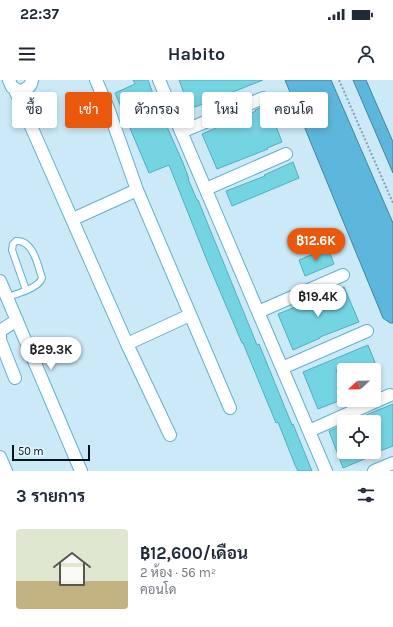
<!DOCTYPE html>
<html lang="th">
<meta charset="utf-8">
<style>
body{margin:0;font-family:Karla,Sarabun,sans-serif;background:#f6f6f7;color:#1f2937;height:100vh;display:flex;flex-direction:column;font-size:15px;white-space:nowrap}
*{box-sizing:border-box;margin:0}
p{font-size:13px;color:#747a83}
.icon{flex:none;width:22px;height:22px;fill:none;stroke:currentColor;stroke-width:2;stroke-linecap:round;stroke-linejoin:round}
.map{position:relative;height:391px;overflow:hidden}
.side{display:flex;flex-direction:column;background:#fff;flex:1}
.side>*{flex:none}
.guide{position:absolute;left:12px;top:12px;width:369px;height:36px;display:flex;gap:8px}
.needle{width:26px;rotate:248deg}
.fabs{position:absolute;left:337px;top:283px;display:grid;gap:8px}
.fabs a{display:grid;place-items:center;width:44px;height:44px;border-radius:4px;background:#fff;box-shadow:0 2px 6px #0003;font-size:20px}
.scale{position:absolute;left:12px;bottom:10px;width:78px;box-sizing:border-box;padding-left:4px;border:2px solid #00131d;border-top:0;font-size:11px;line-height:14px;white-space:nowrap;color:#00131d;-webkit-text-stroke:3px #e4f3fa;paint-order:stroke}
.price{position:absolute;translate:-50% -34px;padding:0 9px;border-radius:14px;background:#fff;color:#222;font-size:13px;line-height:26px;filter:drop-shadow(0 1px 2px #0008)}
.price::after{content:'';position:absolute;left:50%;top:24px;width:12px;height:9px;margin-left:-6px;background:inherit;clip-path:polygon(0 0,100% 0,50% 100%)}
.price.current{background:#ea580c;color:#fff}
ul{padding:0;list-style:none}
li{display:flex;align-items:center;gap:12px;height:100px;padding:0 16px}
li+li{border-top:1px solid #e0e1e3}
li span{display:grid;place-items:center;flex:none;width:112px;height:80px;border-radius:4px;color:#555}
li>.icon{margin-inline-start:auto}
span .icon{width:48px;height:48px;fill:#fffc;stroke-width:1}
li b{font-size:17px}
h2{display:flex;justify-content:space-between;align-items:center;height:48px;padding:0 16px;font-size:17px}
.chip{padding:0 14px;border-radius:4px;background:#fff;box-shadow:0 2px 6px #0003;font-size:14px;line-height:36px}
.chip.current{background:#ea580c;color:#fff}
.status{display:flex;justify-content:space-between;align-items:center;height:28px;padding:0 20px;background:#fff;direction:ltr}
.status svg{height:11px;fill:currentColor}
header{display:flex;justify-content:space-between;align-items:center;height:52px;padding:0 16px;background:#fff;font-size:18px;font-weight:700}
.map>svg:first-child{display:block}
</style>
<div class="status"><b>22:37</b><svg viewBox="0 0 49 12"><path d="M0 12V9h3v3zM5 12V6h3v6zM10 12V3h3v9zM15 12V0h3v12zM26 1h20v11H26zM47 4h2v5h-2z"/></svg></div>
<header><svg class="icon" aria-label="menu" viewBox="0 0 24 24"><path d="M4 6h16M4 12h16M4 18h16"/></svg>Habito<svg class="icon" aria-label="person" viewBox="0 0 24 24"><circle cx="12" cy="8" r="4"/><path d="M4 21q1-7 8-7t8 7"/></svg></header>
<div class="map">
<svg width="393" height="391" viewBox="0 0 393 391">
<rect width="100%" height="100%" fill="#cbe9f7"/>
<path fill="#5db6db" stroke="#4185a2" d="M285 0H331L393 143V243H390L383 238Z
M353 0H366L393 62V93Z"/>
<path fill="#75d4e2" stroke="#4fb0bd" d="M133 0H148L163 41 164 40 183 83 189 99H188L197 120H198L257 265 259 264 292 345 293 344 312 391H298L295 385 278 342 276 343 243 263H242L208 183 169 85 149 93 115 13 135 4Z
M179 0H263L190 29Z
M268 25 282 62 267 68 268 69 217 89 202 54 256 31 255 30Z
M293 82 299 98 232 126 226 111 265 96 264 95Z
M328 168 334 184 305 196 299 180Z
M344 207 359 242 320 257V258L293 270 278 234Z
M368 265 378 290H336L344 309V319L318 329 303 292Z
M393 324V366L380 371 374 356V342H369L366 335Z
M341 346 344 352V372H381L343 388 329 351Z"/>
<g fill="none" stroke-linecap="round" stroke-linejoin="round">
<defs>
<path id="service" d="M7 217C17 214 39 208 42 198 38 186 33 159 16 161L13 164 12 170 26 210"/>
<path id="minor" d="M9 0 12 7 19 11C26 10 31 7 32 0
M96 0 108 28 137 110 230 328
M159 0 326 391
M15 10 127 264 170 355
M181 52 263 18
M206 109 286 74
M73 139 137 110
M0 201 81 391
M258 232 343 195
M127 264 190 235
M282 288 367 251
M15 298 0 260V251L17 240
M309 351 390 315
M0 377 6 391
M374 391 393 383"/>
</defs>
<use href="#service" stroke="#61b0d2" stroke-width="8"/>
<use href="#minor" stroke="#61b0d2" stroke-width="14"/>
<path stroke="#859fac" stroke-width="2" stroke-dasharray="2 2" stroke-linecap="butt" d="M339 0 393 123"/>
<use href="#service" stroke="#fff" stroke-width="6"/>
<use href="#minor" stroke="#fff" stroke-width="12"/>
</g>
</svg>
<div class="fabs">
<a><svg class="needle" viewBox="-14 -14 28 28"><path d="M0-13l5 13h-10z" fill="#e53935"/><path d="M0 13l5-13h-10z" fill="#747a83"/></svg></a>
<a><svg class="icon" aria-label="locate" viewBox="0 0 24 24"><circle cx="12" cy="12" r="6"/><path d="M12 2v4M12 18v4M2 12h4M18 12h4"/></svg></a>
</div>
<div class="scale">50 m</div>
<b class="price current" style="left:316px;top:182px">฿12.6K</b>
<b class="price" style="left:318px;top:238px">฿19.4K</b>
<b class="price" style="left:51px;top:291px">฿29.3K</b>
<div class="guide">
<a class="chip">ซื้อ</a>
<a class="chip current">เช่า</a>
<a class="chip">ตัวกรอง</a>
<a class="chip">ใหม่</a>
<a class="chip">คอนโด</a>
</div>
</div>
<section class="side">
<h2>3 รายการ<svg class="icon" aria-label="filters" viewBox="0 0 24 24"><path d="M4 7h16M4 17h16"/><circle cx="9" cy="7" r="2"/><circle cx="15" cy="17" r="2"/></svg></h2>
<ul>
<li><span style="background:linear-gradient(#dfe7d0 65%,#c2b280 0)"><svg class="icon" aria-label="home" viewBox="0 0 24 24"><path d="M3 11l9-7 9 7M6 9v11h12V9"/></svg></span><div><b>฿12,600/เดือน</b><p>2 ห้อง · 56 m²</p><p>คอนโด</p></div></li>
</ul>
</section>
